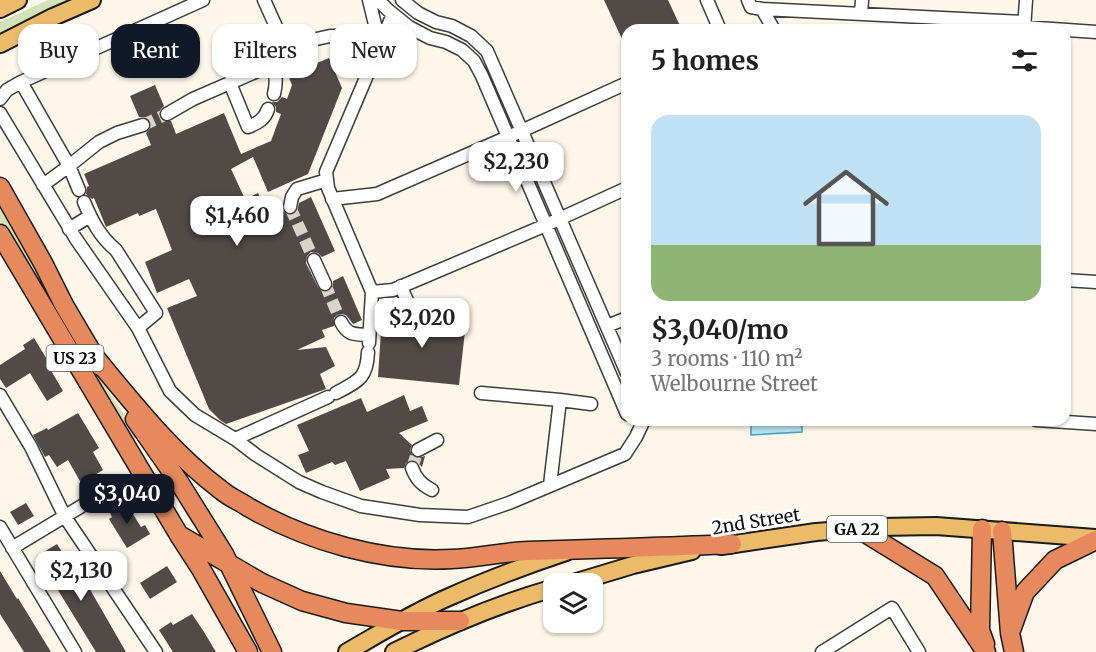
<!DOCTYPE html>
<meta charset="utf-8">
<style>
body{margin:0;font-family:Merriweather,serif;background:#f6f6f6;color:#222;height:100vh;display:flex;flex-direction:column;font-size:22px;white-space:nowrap}
*{box-sizing:border-box;margin:0}
p{font-size:20px;color:#767676}
.icon{flex:none;width:33px;height:33px;fill:none;stroke:currentColor;stroke-width:2;stroke-linecap:round;stroke-linejoin:round}
.map{position:relative;flex:1;overflow:hidden}
.details{position:absolute;left:621px;top:24px;width:450px;height:402px;display:flex;flex-direction:column;background:#fff;border-radius:18px;box-shadow:0 2px 4px #0004}
.details>*{flex:none}
.hud{position:absolute;left:18px;top:24px;width:513px;height:54px;display:flex;gap:12px}
.buttons{position:absolute;left:543px;top:573px;display:grid;gap:12px}
.buttons a{display:grid;place-items:center;width:60px;height:60px;border-radius:12px;background:#fff;box-shadow:0 2px 4px #0004;font-size:30px}
.price{position:absolute;translate:-50% -51px;padding:0 14px;border-radius:12px;background:#fff;color:#222;font-size:20px;line-height:39px;filter:drop-shadow(0 2px 3px #0008)}
.price::after{content:'';position:absolute;left:50%;top:36px;width:18px;height:14px;margin-left:-9px;background:inherit;clip-path:polygon(0 0,100% 0,50% 100%)}
.price.selected{background:#111827;color:#fff}
ul{padding:0;list-style:none}
li{display:grid;align-content:center;gap:12px;height:318px;padding:0 30px}
li span{display:grid;place-items:center;height:186px;border-radius:18px;color:#555}
li>.icon{margin-inline-start:auto}
span .icon{width:108px;height:108px;fill:#fffc;stroke-width:1}
li b{font-size:26px}
h2{display:flex;justify-content:space-between;align-items:center;height:72px;padding:0 30px;font-size:26px}
.tag{padding:0 21px;border-radius:18px;background:#fff;box-shadow:0 2px 4px #0004;font-size:21px;line-height:54px}
.tag.selected{background:#111827;color:#fff}
.map>svg:first-child{display:block}
</style>
<div class="map">
<svg width="1096" height="652" viewBox="0 0 1096 652">
<rect width="100%" height="100%" fill="#fdf6e9"/>
<path fill="#d4e3b7" d="M48 0H73L34 17 0 34V22Z
M0 205 84 354 135 431V446L0 221Z"/>
<path fill="#b2e1ef" stroke="#409dbf" stroke-width="1.5" d="M751 420H802V432L751 435Z"/>
<path fill="#514a47" d="M604 0H668L682 30H627V50Z
M329 58 342 88 308 174 268 192 253 157 231 169 245 199 258 193 269 217 283 211 288 215H293L297 212 299 203 311 197 335 251 322 257 318 253 311 252 307 256 306 263 318 287 324 292H328L331 289 333 285V281L343 276 362 320 353 324 346 315 342 314 337 315 334 318V326L322 330 325 337 297 350 326 347 335 366 320 374 326 389 226 424 220 420 209 409 167 308 197 296 189 279 157 293 145 262 172 250 156 209 139 216 138 213 106 227 94 198 92 199 86 194 87 187 89 186 84 174 151 145 146 133 151 127V122L145 117H139L130 96 155 85 164 106 160 110V118L163 121H171L176 134 224 113 241 154 271 141 281 114 276 112V107L272 102H277L282 97 287 99 292 85 288 75Z
M423 306 435 307 433 319 466 322 459 385 378 377 382 316 421 320 424 317 426 313V309Z
M34 338 48 361 46 362 63 391 47 401 30 373 6 388 0 379V365L25 349 23 345Z
M404 395 410 411 422 406 428 421 399 433 412 445 410 450 413 457 418 458 425 456 422 467 417 462 413 460 406 463 404 468 386 469 390 478 360 491 346 461 335 465 332 462 306 473 298 455 309 451 297 425 361 398 367 412Z
M78 413 99 448 93 452 103 470 81 483 68 460 57 467 49 455 45 457 33 435 47 428 48 430Z
M124 500 141 527 145 525 150 534 127 548 109 519 112 517 108 509Z
M26 503 34 516 18 525 10 512Z
M57 544 71 567 73 566 86 587 88 586 126 652H96L37 556Z
M167 566 177 582 150 599 140 583Z
M0 571 17 599 18 598 51 652H24L0 614Z
M192 614 204 632 216 652H173L159 630 171 622 173 625Z"/>
<g fill="none" stroke-linecap="round" stroke-linejoin="round">
<path stroke="#d9d3c8" stroke-width="12" stroke-dasharray="12 6" stroke-linecap="butt" d="M143 125 167 114
M290 207 314 260
M325 284 341 322
M418 312 434 313
M412 468 418 450"/>
<defs>
<path id="minor" d="M264 0 287 51
M378 0 388 10 409 27 430 38 446 42 462 50 474 61 482 76 627 414
M402 0 418 13 436 22 452 26 471 36 487 51 627 373
M707 0 720 30
M748 0 751 7 762 9 774 30
M762 9 1024 22
M393 14 326 172 328 188 372 292 393 290 546 225 627 188
M861 14 862 0
M1024 27 1096 32
M1024 29 1026 0
M271 64C276 75 277 81 274 94
M21 82 69 166 43 185
M230 83 248 127C258 123 265 119 268 109
M0 99 7 90 21 82 203 0
M0 113 76 239 138 328
M167 114 193 99 262 69 287 51 312 40 330 36H350L380 45 369 0
M79 190 69 166 99 142 117 133 143 125
M332 199 377 194 508 137 627 83
M84 202C92 221 100 237 116 250L156 313 138 328 170 391 195 415 235 439 256 455 299 482 322 492 361 506 420 515 468 517 509 503 625 454 636 437 644 420
M290 207 292 197 297 189 327 180
M69 229 90 216
M314 260 325 284
M1065 280 1096 282
M401 286C405 297 408 306 418 312
M341 322C348 336 355 334 369 335
M607 326 627 318
M369 343 372 292
M336 393C358 381 367 379 368 352
M481 393 560 400
M0 395 31 447 65 517 156 652
M1036 420 1096 424
M235 439 328 397
M418 450 437 440
M412 468C416 479 421 484 432 490
M550 485 560 400 591 404
M0 527 75 652
M12 548 115 486
M822 652 892 608 919 652"/>
<path id="major" d="M0 9 18 0
M0 44 53 17 92 0
M721 546 816 532 880 527 936 526 1096 538
M570 584 633 565 692 551
M347 652C380 633 414 612 449 597 487 580 527 565 566 552
M394 652C446 626 498 604 554 588"/>
<path id="highway" d="M0 187 43 263 64 305 100 366
M0 234 179 535 201 569 248 652
M94 356C133 403 172 453 221 490 229 497 239 501 248 507 307 541 383 563 452 559 477 558 502 552 528 551 596 549 664 547 732 544
M135 419 179 482 224 554 272 652
M859 529 935 576 986 652
M982 529 980 630 985 644
M1002 531 1010 633 1014 652
M181 536 262 583 302 601 346 613 402 621H460
M1010 633 1025 592 1055 560 1096 540"/>
</defs>
<use href="#minor" stroke="#3d3d3d" stroke-width="15"/>
<use href="#major" stroke="#1b1b1b" stroke-width="20"/>
<use href="#highway" stroke="#1b1b1b" stroke-width="21"/>
<use href="#minor" stroke="#fff" stroke-width="12"/>
<use href="#major" stroke="#ebbb6a" stroke-width="16"/>
<use href="#highway" stroke="#e68a5d" stroke-width="18"/>
</g>
<g text-anchor="middle" dominant-baseline="central" stroke-width="6" stroke-linejoin="round" paint-order="stroke">
<g fill="#fff" stroke="#545454" stroke-width="1.5">
<rect x="46.5" y="345" width="57" height="26" rx="4.5"/>
<rect x="827" y="516" width="60" height="26" rx="4.5"/>
</g>
<g font-size="16" font-weight="bold" fill="#0a0a0a">
<text x="75" y="358">US 23</text>
<text x="857" y="529">GA 22</text>
</g>
<g font-size="18" fill="#0a0a0a" stroke="#fff">
<text transform="translate(756 521) rotate(-9)">2nd Street</text>
</g>
</g>
</svg>
<div class="buttons">
<a><svg class="icon" aria-label="layers" viewBox="0 0 24 24"><path d="M12 4l9 5-9 5-9-5zM3 14l9 5 9-5"/></svg></a>
</div>
<b class="price" style="left:516px;top:193px">$2,230</b>
<b class="price" style="left:237px;top:247px">$1,460</b>
<b class="price" style="left:422px;top:349px">$2,020</b>
<b class="price selected" style="left:127px;top:525px">$3,040</b>
<b class="price" style="left:81px;top:602px">$2,130</b>
<div class="hud">
<a class="tag">Buy</a>
<a class="tag selected">Rent</a>
<a class="tag">Filters</a>
<a class="tag">New</a>
</div>
<section class="details">
<h2>5 homes<svg class="icon" aria-label="filters" viewBox="0 0 24 24"><path d="M4 7h16M4 17h16"/><circle cx="9" cy="7" r="2"/><circle cx="15" cy="17" r="2"/></svg></h2>
<ul>
<li><span style="background:linear-gradient(#bfe0f5 70%,#8fb573 0)"><svg class="icon" aria-label="home" viewBox="0 0 24 24"><path d="M3 11l9-7 9 7M6 9v11h12V9"/></svg></span><div><b>$3,040/mo</b><p>3 rooms · 110 m²</p><p>Welbourne Street</p></div></li>
</ul>
</section>
</div>
